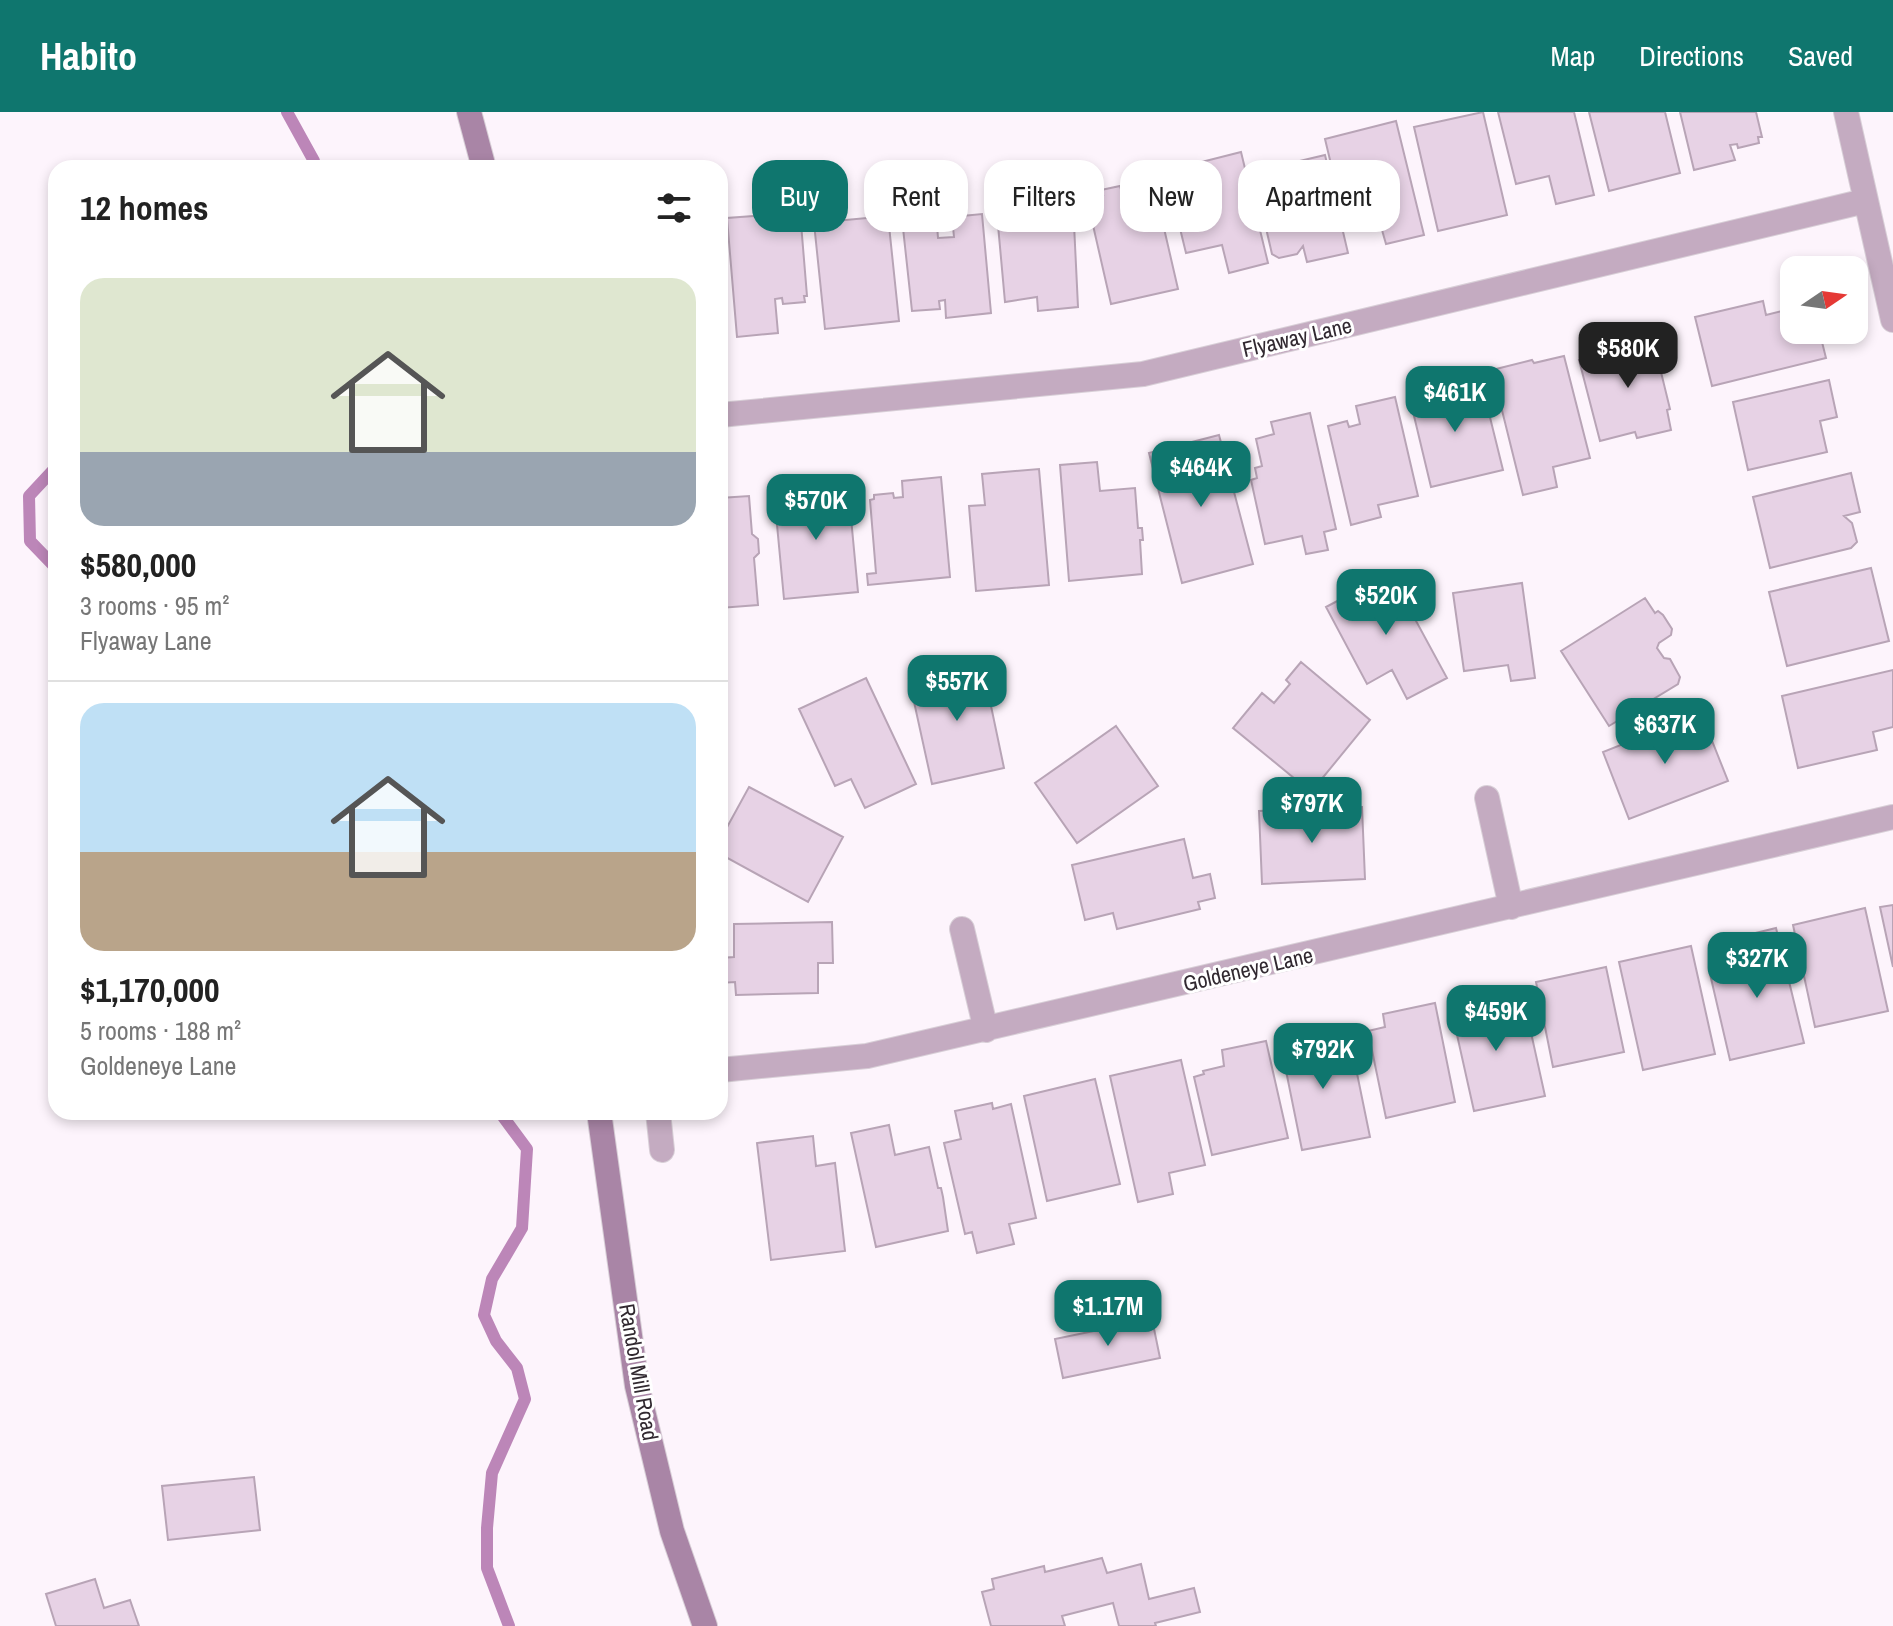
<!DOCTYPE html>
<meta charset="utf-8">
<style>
body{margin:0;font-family:"Archivo Narrow",sans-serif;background:#f6f6f6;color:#222;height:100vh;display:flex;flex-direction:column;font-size:30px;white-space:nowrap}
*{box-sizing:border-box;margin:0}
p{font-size:26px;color:#767676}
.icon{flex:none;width:44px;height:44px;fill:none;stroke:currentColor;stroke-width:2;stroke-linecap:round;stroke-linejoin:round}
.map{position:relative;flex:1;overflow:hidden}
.sheet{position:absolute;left:48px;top:48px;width:680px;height:960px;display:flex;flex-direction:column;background:#fff;border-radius:24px;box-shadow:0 4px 12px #0003}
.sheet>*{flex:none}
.hud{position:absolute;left:752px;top:48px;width:760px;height:72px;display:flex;gap:16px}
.needle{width:52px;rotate:77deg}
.buttons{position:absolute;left:1780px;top:144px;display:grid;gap:16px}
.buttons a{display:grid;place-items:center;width:88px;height:88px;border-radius:16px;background:#fff;box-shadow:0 4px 12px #0003;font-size:40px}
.price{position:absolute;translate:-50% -68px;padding:0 18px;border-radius:16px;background:#0f766e;color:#fff;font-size:26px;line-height:52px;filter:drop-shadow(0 2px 4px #0008)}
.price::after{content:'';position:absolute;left:50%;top:48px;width:24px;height:18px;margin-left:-12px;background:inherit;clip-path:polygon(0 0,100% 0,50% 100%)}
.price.on{background:#222;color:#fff}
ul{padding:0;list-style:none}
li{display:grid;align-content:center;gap:16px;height:424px;padding:0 32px}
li+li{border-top:2px solid #e0e0e0}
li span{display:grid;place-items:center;height:248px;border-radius:24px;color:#555}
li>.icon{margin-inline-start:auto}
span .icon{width:144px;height:144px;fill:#fffc;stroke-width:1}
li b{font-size:34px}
h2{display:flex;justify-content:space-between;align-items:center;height:96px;padding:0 32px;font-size:34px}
.chip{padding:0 28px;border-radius:24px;background:#fff;box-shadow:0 4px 12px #0003;font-size:28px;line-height:72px}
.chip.on{background:#0f766e;color:#fff}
header{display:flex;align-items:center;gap:48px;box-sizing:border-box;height:112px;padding:0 40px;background:#0f766e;color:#fff}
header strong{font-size:38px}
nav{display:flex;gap:44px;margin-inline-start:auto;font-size:28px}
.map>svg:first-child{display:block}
</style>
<header>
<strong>Habito</strong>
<nav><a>Map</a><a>Directions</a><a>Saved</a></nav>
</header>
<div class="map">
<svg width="1893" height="1514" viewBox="0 0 1893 1514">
<rect width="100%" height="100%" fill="#fdf4fc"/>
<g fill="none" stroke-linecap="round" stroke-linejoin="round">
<path stroke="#bc86b8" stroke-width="12" d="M287 0 314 49 315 56
M56 355 29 384 30 429 56 456
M496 1000 501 1002 527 1037 522 1116 492 1167 484 1203 496 1229 517 1256 525 1287 492 1361 487 1416V1456L509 1514"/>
</g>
<path fill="#e7d2e5" stroke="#b8a4b6" stroke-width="2" d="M1483 0 1507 103 1438 119 1414 15Z
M1498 0H1574L1594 83 1556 92 1549 64 1516 72Z
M1589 0H1665L1680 61 1609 79Z
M1680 0H1756L1762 25H1758L1759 31 1738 36 1737 32 1730 33 1735 48 1694 58Z
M1396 9 1424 123 1386 132 1378 104 1345 111 1325 27Z
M1241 40 1268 151 1229 161 1222 133 1186 141 1166 59Z
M1325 43 1348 141 1307 150 1303 134 1297 142 1279 146 1272 142 1253 60Z
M1154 73 1178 177 1111 192 1087 87 1103 83 1101 78 1120 74 1122 81Z
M782 87 783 100 800 99 807 184H804L805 190 783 192 782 186 775 187 778 221 737 225 727 106 766 103 764 89Z
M1026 89 1027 106 1070 102V113L1074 112 1078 195 1038 199 1037 185 1005 190 996 91Z
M982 102 991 201 946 206 945 188 939 189 940 197 912 199 903 116 937 113 938 126 954 125 952 105Z
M888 104 899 209 825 217 814 111Z
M1763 189 1766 203 1794 196V218H1819L1826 246 1712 274 1695 205Z
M1651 219 1670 297 1667 298 1671 318 1637 326 1635 320 1600 329 1579 248 1607 241 1609 249 1618 247 1613 229Z
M1564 244 1590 346 1553 355 1557 375 1523 383 1492 258 1532 248 1534 251Z
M1829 268 1837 305 1820 309 1827 340 1748 358 1733 290Z
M1434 273 1439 277 1449 274 1450 281 1482 273 1503 358 1431 375 1409 283 1413 278Z
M1395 285 1418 384 1378 393 1381 405 1351 413 1328 314 1347 309 1349 315 1360 312 1356 294Z
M1310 301 1336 417 1324 420 1328 438 1306 442 1302 424 1265 432 1251 368 1257 366 1255 356 1262 354 1256 327 1274 322 1271 310Z
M1219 323 1253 452 1182 471 1149 341Z
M1097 350 1100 379 1135 376 1138 416H1142L1143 428H1140L1142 462 1069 469 1060 353Z
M1039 357 1049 473 976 479 969 394 985 393 982 362Z
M1851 361 1860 400 1844 404 1852 411 1857 430 1851 436 1770 456 1753 385Z
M941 365 950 465 868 473 867 462 876 461 870 388 874 387V383L893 381 894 386 903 385 902 369Z
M848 374 858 480 784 487 774 381Z
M749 384 752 422 758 427 759 441 754 446 758 493 720 496V386Z
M1871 456 1889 529 1787 554 1769 480Z
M1390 461 1447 566 1407 587 1392 558 1367 572 1326 495Z
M1522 471 1535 566 1511 569 1508 553 1464 559 1453 481Z
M1645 486 1655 501 1658 499 1663 503 1672 517 1671 523 1659 531 1657 536 1664 546 1670 547 1680 565 1678 572 1609 614 1561 539Z
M1301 550 1370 608 1311 680 1233 616 1262 581 1274 591 1290 572 1286 568Z
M982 551 1004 656 932 672 909 567Z
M1893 558V615L1873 620 1877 638 1798 656 1782 584Z
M866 566 916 672 865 696 851 667 835 674 799 597Z
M1701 601 1728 669 1629 707 1603 640Z
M1116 614 1158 674 1077 731 1035 671Z
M749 675 843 725 808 790 720 742V728Z
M1362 695 1365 767 1262 772 1259 699Z
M1184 727 1193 766 1210 762 1215 786 1198 790 1200 797 1117 817 1113 801 1085 808 1072 753Z
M1893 793V855L1880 795Z
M1865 796 1888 899 1815 915 1793 813Z
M832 810 833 851H818V881L736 883 735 870 720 871V846L734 845V812Z
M1776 816 1804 931 1730 948 1710 862 1746 854 1739 825Z
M1691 834 1715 942 1643 958 1619 850Z
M1606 855 1624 940 1553 955 1536 870Z
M1486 879 1492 906 1526 898 1545 984 1474 999 1449 887Z
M1435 891 1455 990 1386 1006 1368 919 1385 915 1383 902Z
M1310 918 1313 928 1330 925 1336 953 1340 952 1338 941 1344 940 1343 934 1351 932 1370 1025 1302 1038 1279 924Z
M1266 929 1288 1026 1212 1043 1194 965 1204 962 1203 959 1224 954 1222 938Z
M1181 948 1205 1053 1169 1061 1173 1082 1138 1090 1110 964Z
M1095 967 1120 1072 1047 1089 1024 984Z
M992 991 993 997 1011 992 1036 1106 1009 1112 1014 1132 977 1141 972 1120 965 1122 944 1031 961 1027 955 999Z
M889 1013 895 1043 929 1035 938 1076H941L943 1085 948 1119 876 1135 851 1021Z
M813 1024 816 1054 835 1051 845 1139 771 1148 757 1031Z
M1152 1207 1160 1246 1063 1266 1055 1227Z
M254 1365 260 1418 168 1428 162 1374Z
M1102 1446 1107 1461 1141 1452 1149 1487 1194 1476 1200 1500 1155 1511 1156 1514H1119L1113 1491 1062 1504 1065 1514H991L982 1480 994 1477 992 1467 1044 1454 1045 1460Z
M95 1467 104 1496 130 1488 139 1514H56L46 1482Z"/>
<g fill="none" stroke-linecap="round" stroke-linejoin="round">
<defs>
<path id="minor" d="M1846 0 1893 208
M720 303 1143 262 1865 89
M1487 686 1511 795
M962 817 986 918
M720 958 867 944 1893 705
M658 1000 662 1038"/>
<path id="secondary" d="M469 0 484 56
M599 1000 637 1274 672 1419 705 1514"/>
</defs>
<use href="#minor" stroke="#d8cfd7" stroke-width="26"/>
<use href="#secondary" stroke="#d8cfd7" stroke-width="26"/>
<use href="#minor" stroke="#c4abc1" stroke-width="24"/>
<use href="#secondary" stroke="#a985a6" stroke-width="24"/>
</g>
<g text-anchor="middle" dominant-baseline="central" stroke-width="6" stroke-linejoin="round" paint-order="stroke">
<g font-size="22" fill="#312930" stroke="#fff">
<text transform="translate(1297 225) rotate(-13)">Flyaway Lane</text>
<text transform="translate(1248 857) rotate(-13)">Goldeneye Lane</text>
<text transform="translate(639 1260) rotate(80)">Randol Mill Road</text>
</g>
</g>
</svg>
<div class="buttons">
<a><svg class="needle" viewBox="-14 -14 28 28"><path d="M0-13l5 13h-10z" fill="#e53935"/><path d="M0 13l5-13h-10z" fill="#767676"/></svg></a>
</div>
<b class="price on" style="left:1628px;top:278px">$580K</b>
<b class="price" style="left:1455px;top:322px">$461K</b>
<b class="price" style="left:1201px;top:397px">$464K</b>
<b class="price" style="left:816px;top:430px">$570K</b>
<b class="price" style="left:1386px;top:525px">$520K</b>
<b class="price" style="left:957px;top:611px">$557K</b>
<b class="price" style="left:1665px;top:654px">$637K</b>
<b class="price" style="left:1312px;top:733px">$797K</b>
<b class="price" style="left:1757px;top:888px">$327K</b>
<b class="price" style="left:1496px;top:941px">$459K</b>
<b class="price" style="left:1323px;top:979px">$792K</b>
<b class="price" style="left:1108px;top:1236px">$1.17M</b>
<div class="hud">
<a class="chip on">Buy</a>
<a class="chip">Rent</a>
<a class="chip">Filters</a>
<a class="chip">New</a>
<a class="chip">Apartment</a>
</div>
<section class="sheet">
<h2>12 homes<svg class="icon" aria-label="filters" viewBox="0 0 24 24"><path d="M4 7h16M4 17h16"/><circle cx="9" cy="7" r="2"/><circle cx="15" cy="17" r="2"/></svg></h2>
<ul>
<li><span style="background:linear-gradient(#dfe7d0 70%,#9aa5b1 0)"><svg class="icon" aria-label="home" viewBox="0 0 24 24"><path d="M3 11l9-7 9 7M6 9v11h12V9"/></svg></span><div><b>$580,000</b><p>3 rooms · 95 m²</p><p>Flyaway Lane</p></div></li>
<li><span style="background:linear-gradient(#bfe0f5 60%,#b9a48a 0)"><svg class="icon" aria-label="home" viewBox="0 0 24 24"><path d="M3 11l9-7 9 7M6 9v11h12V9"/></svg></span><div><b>$1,170,000</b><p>5 rooms · 188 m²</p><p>Goldeneye Lane</p></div></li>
</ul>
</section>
</div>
